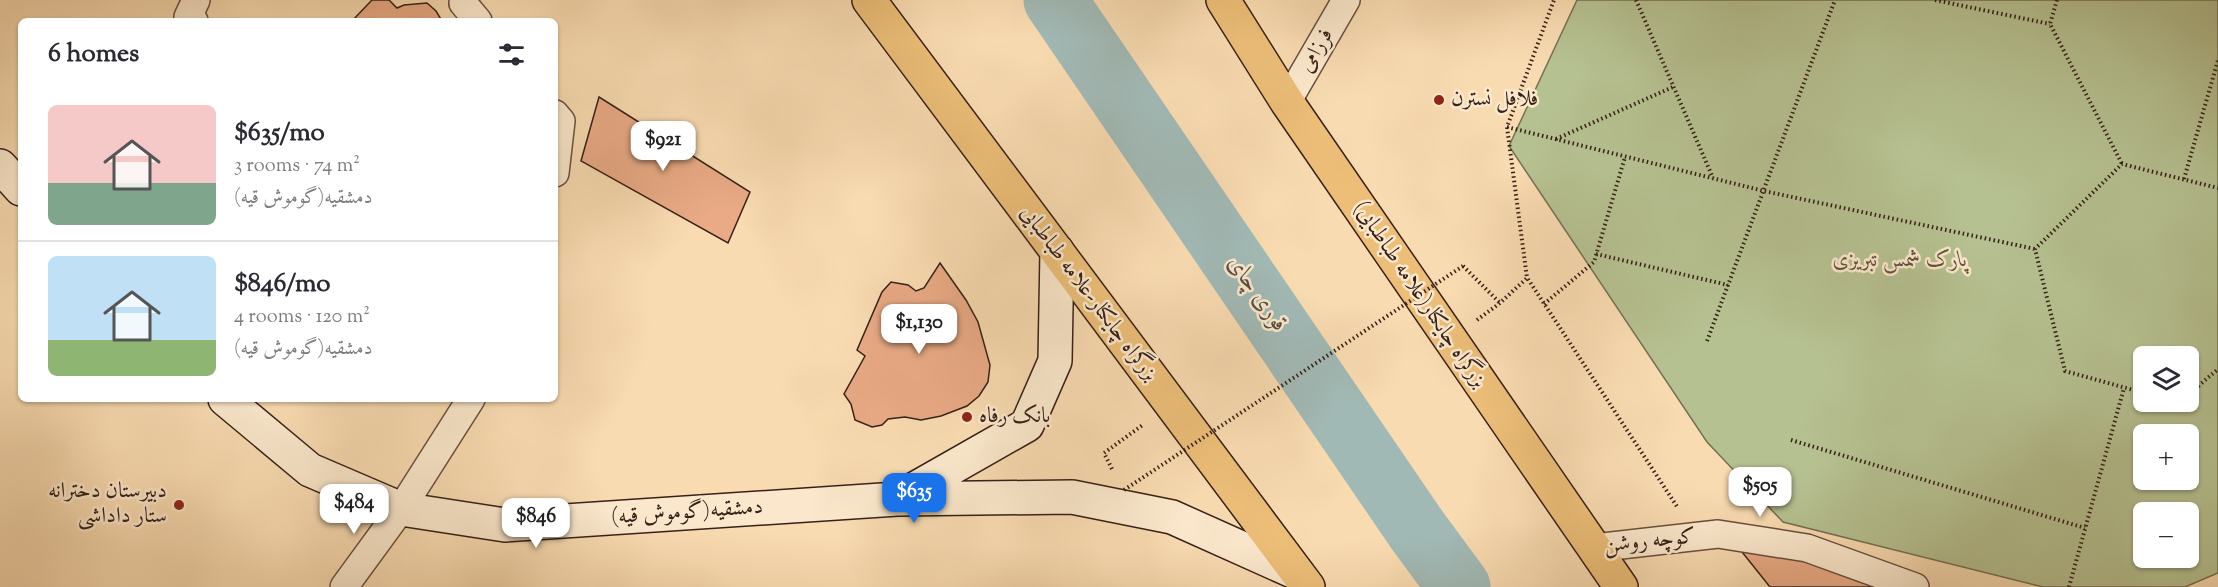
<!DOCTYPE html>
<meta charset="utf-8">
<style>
body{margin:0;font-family:"Sorts Mill Goudy",Amiri,serif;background:#f2f2f3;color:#2b2b33;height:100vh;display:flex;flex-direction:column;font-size:22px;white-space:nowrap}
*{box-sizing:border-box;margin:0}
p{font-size:20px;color:#7c7c81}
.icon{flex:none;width:33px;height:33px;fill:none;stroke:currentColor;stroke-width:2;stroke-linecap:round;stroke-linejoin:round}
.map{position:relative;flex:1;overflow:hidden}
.panel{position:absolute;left:18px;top:18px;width:540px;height:384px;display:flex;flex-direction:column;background:#fff;border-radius:9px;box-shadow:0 2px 4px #0004}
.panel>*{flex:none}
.fabs{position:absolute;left:2133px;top:346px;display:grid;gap:12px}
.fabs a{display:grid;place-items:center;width:66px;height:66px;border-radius:9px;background:#fff;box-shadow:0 2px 4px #0004;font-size:30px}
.price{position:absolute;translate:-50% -51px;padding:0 14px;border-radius:12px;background:#fff;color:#222;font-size:20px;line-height:39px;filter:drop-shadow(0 2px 3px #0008)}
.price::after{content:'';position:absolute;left:50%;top:36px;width:18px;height:14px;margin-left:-9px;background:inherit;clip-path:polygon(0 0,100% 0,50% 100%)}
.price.on{background:#1a73e8;color:#fff}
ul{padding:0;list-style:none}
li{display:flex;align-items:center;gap:18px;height:150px;padding:0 30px}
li+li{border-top:2px solid #e1e1e2}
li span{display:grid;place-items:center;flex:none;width:168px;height:120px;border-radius:9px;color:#555}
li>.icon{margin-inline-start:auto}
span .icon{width:72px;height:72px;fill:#fffc;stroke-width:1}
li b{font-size:26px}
h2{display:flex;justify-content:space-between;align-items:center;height:72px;padding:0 30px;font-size:26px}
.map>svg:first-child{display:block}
</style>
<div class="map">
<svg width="2218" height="587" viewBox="0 0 2218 587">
<rect width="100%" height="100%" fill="#f9dbb1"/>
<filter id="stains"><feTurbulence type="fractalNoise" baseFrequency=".00333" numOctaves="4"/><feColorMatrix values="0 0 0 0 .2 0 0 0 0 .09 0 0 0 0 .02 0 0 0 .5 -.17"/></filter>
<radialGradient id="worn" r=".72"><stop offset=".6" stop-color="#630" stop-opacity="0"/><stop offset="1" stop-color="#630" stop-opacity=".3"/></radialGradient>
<path fill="#b6c191" stroke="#767054" stroke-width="1.5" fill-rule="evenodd" d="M1577 0H2218V573L2185 587H2043L1783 522 1707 442 1509 146ZM2144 357H2188V402H2144ZM2144 435H2188V480H2144ZM2144 513H2188V558H2144Z"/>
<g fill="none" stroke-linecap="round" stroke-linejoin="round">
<path stroke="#a1b9b5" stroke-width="63" d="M1055 0 1417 530 1459 587"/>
</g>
<path fill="#e9aa85" stroke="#372018" stroke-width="1.5" d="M372 0H389L397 8 404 5 427 3 436 11 442 21H352Z
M599 97 750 192 728 243 581 161Z
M940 263 966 300 978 322 990 365 988 382 979 396 967 406 941 416 921 420 905 417 888 419 882 425 872 427 855 420 851 404 844 394 865 356 857 350 882 292 891 282 908 285 916 291 924 288Z
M1738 547 1806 555 1914 587H1770Z"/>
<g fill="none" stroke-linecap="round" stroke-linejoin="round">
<defs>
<path id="street" d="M463 3 478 21
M194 21 188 17 196 0
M1287 102 1346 0
M555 114 561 121 555 173
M1594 548 1718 534 1807 548 1915 587
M344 587 401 509 471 399"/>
<path id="secondary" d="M0 166 21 189
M1057 251 1055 361 1027 425 897 499 1072 497 1172 517 1297 573
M225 399 310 470 401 509 505 525 897 499"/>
<path id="highway" d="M869 0 1308 587
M1223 0 1287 102 1621 587"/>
</defs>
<use href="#street" stroke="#684f3e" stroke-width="30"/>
<use href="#secondary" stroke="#372018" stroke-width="36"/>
<use href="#highway" stroke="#372018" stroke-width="36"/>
<path stroke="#372018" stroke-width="4" stroke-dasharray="1.5 3" stroke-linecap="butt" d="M1636 0 1713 178
M1935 0 2050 24
M2057 0 2050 24 2122 164
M1507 127 1764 191 2035 249
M1556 139 1673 87
M2184 179 2218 60
M1596 254 1728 285
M1463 266 1500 303
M1528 279 1678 508
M1544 304 1594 262 1625 157
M1477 320 1500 303 1527 278 1507 127 1554 0
M1707 341 1835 0
M2144 393 2065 371 2035 249 2122 164 2218 188
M2188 395 2218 369
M2175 402H2181
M1791 440 2085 528
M1112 469 1104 453 1144 424
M2069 587 2124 388"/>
<use href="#street" stroke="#fbe8cc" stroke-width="27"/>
<use href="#secondary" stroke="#fbe8cc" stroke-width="33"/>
<use href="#highway" stroke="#ecbe78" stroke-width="33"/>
<path stroke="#372018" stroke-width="4" stroke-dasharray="1.5 3" stroke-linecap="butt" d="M1124 490 1463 266"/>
</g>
<g fill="#8f2418" stroke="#fbe8cc" stroke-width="2">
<circle cx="1439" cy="100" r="6"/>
<circle cx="967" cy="417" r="6"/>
<circle cx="179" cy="505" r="6"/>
</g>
<g text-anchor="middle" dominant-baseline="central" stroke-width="5" stroke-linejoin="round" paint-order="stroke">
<g font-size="22" fill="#372018" stroke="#fbe8cc">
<text transform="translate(1317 51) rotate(-60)">فرزامی</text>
<text transform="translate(1088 294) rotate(53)">بزرگراه چایکنار-علامه طباطبایی</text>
<text transform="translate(1419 295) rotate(56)">بزرگراه چایکنار(علامه طباطبایی)</text>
<text transform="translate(687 513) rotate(-4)">دمشقیه(گوموش قیه)</text>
<text transform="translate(1650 542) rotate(-6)">کوچه روشن</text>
</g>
<g font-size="22" fill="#372018" stroke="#fbe8cc" text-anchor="start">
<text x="1451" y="100">فلافل نسترن</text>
<text x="979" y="417">بانک رفاه</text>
<text x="167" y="492" text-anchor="end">دبیرستان دخترانه<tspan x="167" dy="25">ستار داداشی</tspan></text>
</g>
<g font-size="22" font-style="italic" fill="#5d503c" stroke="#fbe8cc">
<text x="1900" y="261">پارک شمس تبریزی</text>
</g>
<g font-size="24" font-style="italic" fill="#574e47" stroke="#fbe8cc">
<text transform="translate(1257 294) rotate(55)">قوری چای</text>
</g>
</g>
<rect width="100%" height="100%" filter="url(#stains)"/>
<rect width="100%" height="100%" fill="url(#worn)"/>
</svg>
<div class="fabs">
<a><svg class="icon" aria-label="layers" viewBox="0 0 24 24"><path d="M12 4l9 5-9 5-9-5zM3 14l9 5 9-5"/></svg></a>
<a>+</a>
<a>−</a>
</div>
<b class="price" style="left:663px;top:172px">$921</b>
<b class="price" style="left:919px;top:355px">$1,130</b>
<b class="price" style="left:1760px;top:518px">$505</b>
<b class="price on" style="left:914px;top:524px">$635</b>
<b class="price" style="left:354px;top:535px">$484</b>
<b class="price" style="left:536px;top:549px">$846</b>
<section class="panel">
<h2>6 homes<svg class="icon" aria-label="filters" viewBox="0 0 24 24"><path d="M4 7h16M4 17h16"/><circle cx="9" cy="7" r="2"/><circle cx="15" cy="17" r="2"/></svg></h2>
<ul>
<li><span style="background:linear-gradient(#f6c9c9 65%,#7fa58c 0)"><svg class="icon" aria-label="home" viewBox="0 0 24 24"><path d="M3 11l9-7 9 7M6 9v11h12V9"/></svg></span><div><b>$635/mo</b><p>3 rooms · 74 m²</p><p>دمشقیه(گوموش قیه)</p></div></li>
<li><span style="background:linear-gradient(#bfe0f5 70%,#8fb573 0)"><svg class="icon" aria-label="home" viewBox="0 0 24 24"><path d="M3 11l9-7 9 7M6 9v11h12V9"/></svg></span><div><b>$846/mo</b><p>4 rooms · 120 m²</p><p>دمشقیه(گوموش قیه)</p></div></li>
</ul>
</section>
</div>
